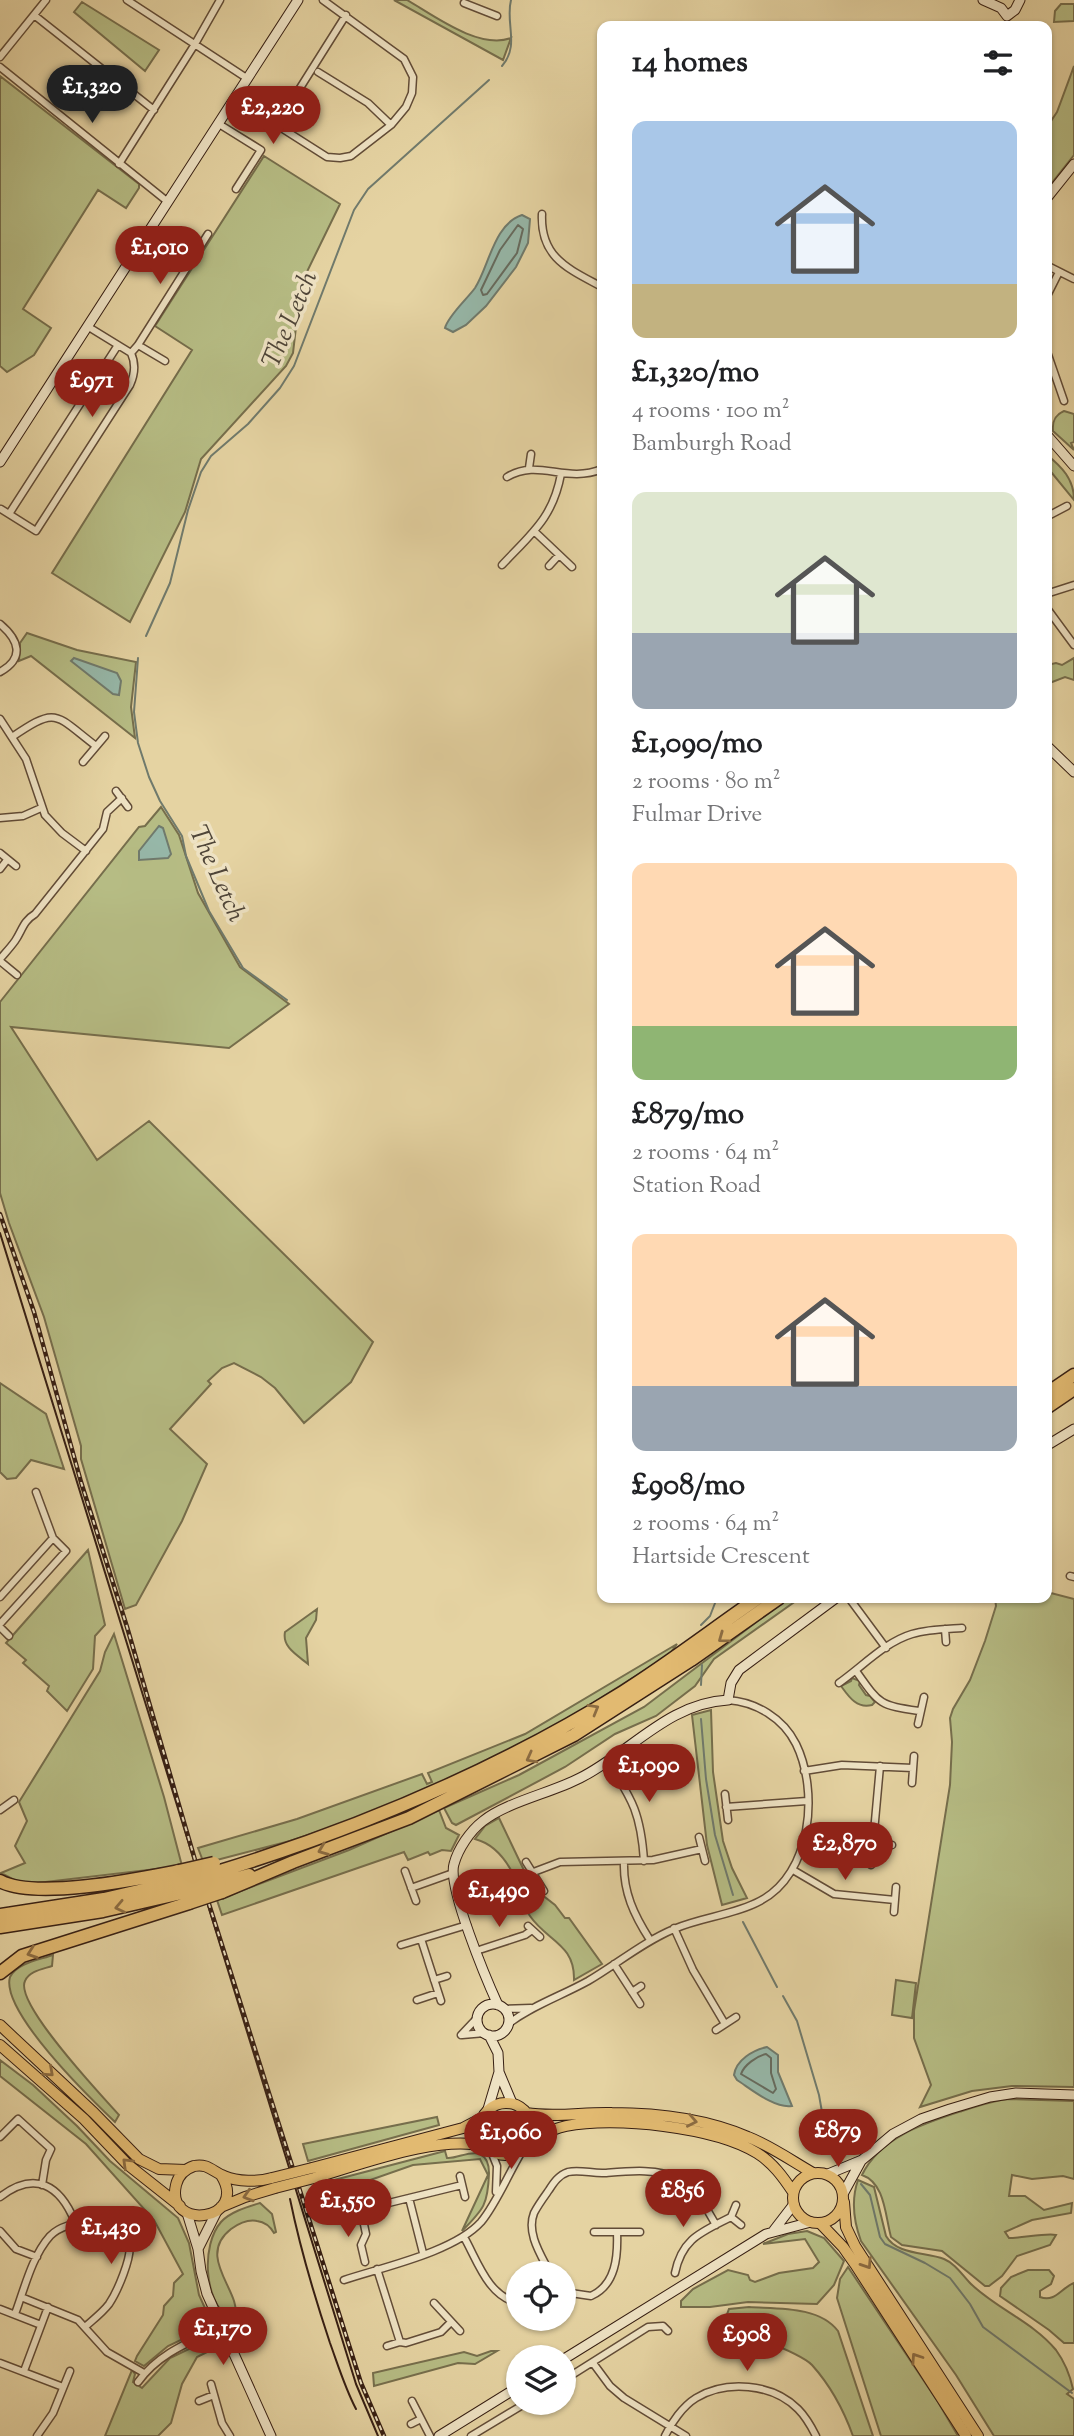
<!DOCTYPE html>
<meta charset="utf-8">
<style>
body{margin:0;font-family:"Sorts Mill Goudy",serif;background:#f6f6f6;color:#202124;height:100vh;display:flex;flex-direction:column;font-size:26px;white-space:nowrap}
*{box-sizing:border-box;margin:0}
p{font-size:23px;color:#757577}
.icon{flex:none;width:38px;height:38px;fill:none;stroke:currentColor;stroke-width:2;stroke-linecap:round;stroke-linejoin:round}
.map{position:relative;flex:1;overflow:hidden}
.panel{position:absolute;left:597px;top:21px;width:455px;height:1582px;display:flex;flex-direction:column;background:#fff;border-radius:14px;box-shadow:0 2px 5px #0004}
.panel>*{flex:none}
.buttons{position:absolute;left:506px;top:2261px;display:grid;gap:14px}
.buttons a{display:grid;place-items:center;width:70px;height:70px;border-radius:50%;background:#fff;box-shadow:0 2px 5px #0004;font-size:35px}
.price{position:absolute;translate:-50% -60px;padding:0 16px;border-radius:24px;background:#8f2418;color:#fff;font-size:23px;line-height:46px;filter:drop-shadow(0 2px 4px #0008)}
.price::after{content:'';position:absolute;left:50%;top:42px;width:21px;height:16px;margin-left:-10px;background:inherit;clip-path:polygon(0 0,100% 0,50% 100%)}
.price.on{background:#222;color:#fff}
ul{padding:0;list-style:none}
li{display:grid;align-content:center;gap:14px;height:371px;padding:0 35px}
li span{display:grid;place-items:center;height:217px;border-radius:14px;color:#555}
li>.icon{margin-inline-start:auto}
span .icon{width:126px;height:126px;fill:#fffc;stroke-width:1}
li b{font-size:30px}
h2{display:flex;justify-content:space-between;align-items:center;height:84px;padding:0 35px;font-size:30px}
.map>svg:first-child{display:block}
</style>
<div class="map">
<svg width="1074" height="2436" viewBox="0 0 1074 2436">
<rect width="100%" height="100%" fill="#e5d3a2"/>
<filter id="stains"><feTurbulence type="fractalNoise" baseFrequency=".00286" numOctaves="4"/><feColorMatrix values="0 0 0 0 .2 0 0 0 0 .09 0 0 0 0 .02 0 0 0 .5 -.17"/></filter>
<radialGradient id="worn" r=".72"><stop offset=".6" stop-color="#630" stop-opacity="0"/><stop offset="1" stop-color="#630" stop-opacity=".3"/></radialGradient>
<path fill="#b6bc84" stroke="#766e4c" stroke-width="2" d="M394 0H407C433 15 479 50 511 38L503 60Z
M82 2 159 50 145 71 74 12Z
M1061 4H1074V21L1054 22 1055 11Z
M1074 66V155L1047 189V127L1057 112Z
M0 76 139 184V188L126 208 98 190 23 309 51 328 34 355 7 372 0 366Z
M264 156 340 204 301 284 293 353 286 366 201 459 185 512 130 622 52 573 192 350 155 326Z
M1064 411 1074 414V442L1071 443 1074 450 1053 431C1052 421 1055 415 1064 411Z
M1046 454C1062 467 1074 479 1074 500L1047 467Z
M27 633 77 650 136 662 131 707 135 738 31 656 19 661 20 643Z
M1074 658V680L1065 677 1047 684V665L1056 663 1062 665Z
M161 807 179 835 198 893 240 967 289 1004 229 1048 11 1027 97 1160 149 1121 373 1342 351 1382 304 1423 275 1388 261 1377 234 1363 222 1368 208 1381 211 1384 170 1429 207 1464 182 1521 136 1605 125 1609 81 1459V1446L44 1317 9 1223 0 1193V1002L139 827 145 826Z
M0 1383 46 1414 64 1469 31 1460 16 1478 7 1479 0 1472Z
M88 1550 105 1625 95 1636 93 1669 67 1711 47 1691 49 1686 23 1663 26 1660 6 1643Z
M1047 1592 1074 1599V2087L1012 2086 972 2091 920 2107 931 2085 914 2038V2011L950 1785 952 1742 950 1718 953 1709 970 1680 985 1641 996 1606 995 1598H1046Z
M788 1598H800L714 1659 695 1686 656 1716 615 1734 565 1767 456 1825 452 1823 444 1808 519 1775 644 1707Z
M317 1609 316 1620 306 1638 308 1664C297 1655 282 1647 285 1632Z
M114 1634 164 1797 182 1866 37 1883H20L1 1873 25 1863 15 1846 27 1821 19 1802 100 1671 105 1652Z
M677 1644 669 1655 553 1728 429 1789 353 1820 290 1841 213 1861H203L198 1848 297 1819 422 1774 427 1784 432 1782 428 1773 525 1734Z
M852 1678 860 1681 859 1685 866 1695 870 1696 875 1702 872 1705C857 1709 849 1697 841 1686L851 1681Z
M711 1710 713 1772 723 1841 732 1868 747 1898 722 1905 707 1845 692 1715Z
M439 1810 446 1828 459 1835 451 1851 442 1850 430 1855 428 1852 408 1860 404 1852 222 1915 217 1900 349 1850Z
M499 1818 532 1887 555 1905 565 1918H569L602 1964 574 1980C575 1944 547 1941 530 1916 525 1909 523 1898 520 1890 512 1868 498 1845 475 1839L485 1826Z
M53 1955 52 1966C43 1969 29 1971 25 1981 14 2003 102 2096 119 2115L115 2122C91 2099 0 2011 10 1977 17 1963 39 1960 53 1955Z
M896 1980 916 1983 912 2018 892 2015Z
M0 2060 33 2085 77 2126 110 2161 178 2218 189 2243 199 2295 209 2317 208 2327 168 2346 144 2366 135 2361 137 2356 163 2315 164 2306 173 2296 174 2283 183 2274 154 2220 86 2144 0 2076Z
M1010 2099 1074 2101V2179L1063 2176 1032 2179 1012 2175 1009 2196H1025L1044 2210 1072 2203 1071 2213 1032 2220 1005 2232 1009 2238C1022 2238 1046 2233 1056 2235L1050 2245 1017 2256 1002 2276 989 2286H985L942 2251 902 2245 891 2237C885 2215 885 2183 862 2175 880 2137 925 2123 962 2111 978 2106 993 2100 1010 2099Z
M437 2117 439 2125 308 2161 303 2144Z
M445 2151 447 2158C457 2159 470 2150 480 2154 488 2158 489 2166 489 2173 488 2204 484 2209 462 2231L488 2175 480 2159 413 2165 319 2198 315 2185Z
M858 2180 874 2187 886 2236C897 2255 925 2252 944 2259 956 2264 962 2275 971 2284 997 2309 1033 2322 1056 2350 1064 2361 1070 2375 1073 2389L1067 2394 1074 2399V2436H994L956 2375 861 2241C854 2222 851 2200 858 2180Z
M260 2203 272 2214 276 2232 274 2233C270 2226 265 2222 257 2221 247 2219 238 2224 231 2229 195 2257 242 2292 235 2316L228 2317C204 2300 201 2245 221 2222 230 2212 247 2207 260 2203Z
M807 2231 824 2238 844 2261 834 2285 817 2304 748 2302 710 2307H681V2301L693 2289 728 2270 748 2275 750 2280 755 2282 779 2273 813 2268 819 2262 805 2239 763 2244 788 2234Z
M848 2267 938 2402 958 2436H881L837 2298 840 2279Z
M1028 2270H1049L1054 2276 1051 2284 1040 2291V2297C1055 2303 1061 2288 1074 2283V2343H1064L1049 2330 1000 2296 1001 2288 1011 2277Z
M749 2307C778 2309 819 2306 838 2331L873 2436H853C844 2411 830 2385 812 2365 800 2352 742 2332 723 2325L729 2309Z
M216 2336 221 2345 197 2357 182 2384 171 2423 158 2436H105L132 2370 135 2374 133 2382 142 2388 170 2358Z
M491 2351H497L475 2364 458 2363 374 2386 373 2373 464 2352 477 2356Z"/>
<path fill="#96b7a8" stroke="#707a6c" stroke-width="2" d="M522 215 530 219 528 243 516 267 486 306 466 325 453 332 445 328C448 316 467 299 475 288 489 266 494 224 522 215Z
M74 658 117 673 121 681 119 695 113 694 71 661Z
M159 826 163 828 171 854 168 858 139 860V851Z
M767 2047 778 2055V2072L792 2106C775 2109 751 2089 737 2080L734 2075C736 2060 753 2050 767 2047Z"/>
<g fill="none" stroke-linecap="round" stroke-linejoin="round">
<path stroke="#666b5e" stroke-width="2" d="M518 225 523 229 517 253 487 294 483 295 481 290 500 250Z
M766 2054 771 2058V2073L776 2089 773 2093 741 2074C744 2065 757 2056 766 2054Z"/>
<path stroke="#707a6c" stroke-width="2" d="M502 66C520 45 505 23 511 0
M146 636 170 583 188 510 201 472 211 456 248 424 280 388 294 366 354 210 368 189 489 80
M138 658 134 712 138 743 149 777 160 801 182 836 186 856 209 911 243 968 287 1000
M701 1625 710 1616 717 1598
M701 1685 702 1665
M701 1719 706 1779 715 1835 733 1895
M743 1922 777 1987
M783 1996 797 2021 819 2095 826 2135 832 2153
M861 2184 870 2195 880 2237 885 2244 925 2263 950 2278 970 2304 983 2327 1072 2393"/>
<defs>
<path id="street" d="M127 0 248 79
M464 3 497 16
M34 15 154 110
M0 57 46 0
M0 67 168 202
M318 72 368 103 391 125
M283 115 346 15
M219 124 261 150 236 189
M283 129 327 157 340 158 351 156 391 125 406 107 412 93 413 77 404 59 323 0
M119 164 195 44 220 0
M542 214C540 258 569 269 602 287
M1046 265 1074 279
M602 294V293
M1046 298 1059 272
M138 345 165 361
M1046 349 1064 401
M131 353 138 345 208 234
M529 468 531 454
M507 477C539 458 565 484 602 469
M1 509 36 531 130 385C135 374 136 364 131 353L87 326
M9 514 118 345
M1046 517 1067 506
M534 531 572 567
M502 565C531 534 553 518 561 474
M549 566 559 555
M1046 594 1074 585
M1046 607 1074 645
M0 624C19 640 25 658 0 672
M0 719 26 759 45 815 62 833 86 851
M12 737C58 706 54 714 96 746
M83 762 105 736
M116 791 128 807
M0 818 23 816 41 808
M0 853 16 866
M0 869 7 860
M0 959C5 953 10 948 15 941 22 931 23 921 35 914L103 829 107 812 122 798
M0 961 17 975
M1070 1576 1074 1577
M0 1597 53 1538
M849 1598 886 1648
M0 1624 66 1551 53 1538 36 1492
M0 1627 9 1636
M945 1629 946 1642
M856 1671C880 1705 879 1705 919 1711
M839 1683C862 1667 885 1642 912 1634 928 1629 945 1629 962 1628
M918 1724 924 1697
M608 1762C633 1800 641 1815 644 1861
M804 1771 842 1765 913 1768
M912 1783 914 1756
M725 1794 728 1820
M726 1807 807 1801
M0 1810 14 1800
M699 1837 705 1861
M873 1844 892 1845
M526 1862 544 1891
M624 1862C623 1892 634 1915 650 1940
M871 1865 880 1766
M793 1870 834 1894 895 1900
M405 1871 416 1901
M531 1873 560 1862 653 1860 702 1849
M411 1888 453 1873
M894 1912 896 1887
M528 1926 540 1937
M674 1928 693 1970 725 2024
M421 1939 441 2001
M401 1945 467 1925
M476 1951 525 1935 532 1930
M614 1964 640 2004
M434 1980 447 1976
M632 1992 641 1986
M417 2000 438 1993
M504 2009 531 2008
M508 2024C533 2005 561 1996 588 1981 617 1964 643 1942 674 1929 702 1917 734 1915 760 1901 812 1874 819 1791 796 1744 783 1718 756 1702 728 1700
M716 2030 736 2017
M461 2035 478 2017
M462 2035 485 2033
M0 2137 18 2119 51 2149 46 2160 42 2185
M491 2151 497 2166 496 2192
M460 2176 465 2197
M0 2197C35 2170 60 2185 75 2222
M409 2198 423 2253
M736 2205 731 2217 741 2225
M361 2210 366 2234 361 2245 365 2262
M352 2212 462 2185
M0 2231 16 2249 37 2257
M594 2232H640
M464 2237C478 2262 488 2296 518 2303
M377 2269 400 2342 406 2343 441 2332 451 2322
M550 2273C541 2255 526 2233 534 2213 538 2205 544 2197 549 2190 554 2182 559 2175 568 2172 580 2169 593 2174 605 2173 629 2171 658 2168 679 2179 697 2189 706 2208 716 2225
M675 2273C682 2238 702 2232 731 2217
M344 2280C383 2267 454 2252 481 2222 497 2203 510 2170 524 2148
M564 2292 591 2296C616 2285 618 2256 617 2232
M21 2297 78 2320 107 2352 144 2373
M434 2303 460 2331
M0 2309 41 2325
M15 2314C24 2290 32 2256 50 2236 67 2218 120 2214 129 2243 133 2256 117 2292 109 2304 103 2312 94 2319 86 2326
M387 2346 400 2342
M0 2363 63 2387
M593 2363 610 2386 624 2398 686 2436
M24 2371 48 2307
M564 2380 648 2327 663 2326 668 2331
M138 2382C159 2353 190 2342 221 2327
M211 2384 222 2423 230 2436
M199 2401 214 2395
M412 2401 430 2436
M411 2424 421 2419
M37 2436 53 2413 70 2371
M471 2436 526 2403
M665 2436C671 2423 683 2406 696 2398 726 2380 772 2383 798 2409 805 2416 811 2426 816 2436"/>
<path id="secondary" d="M983 0 1001 8 1007 16
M1007 16 1015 10 1020 0
M1046 199 1074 164
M1046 434 1074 466
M0 462 298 0
M1046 745 1074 772
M1046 1446 1074 1429
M477 2020a16 16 0 1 1 32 0a16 16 0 1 1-32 0Z
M498 2005C487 1981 447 1886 454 1864 458 1849 470 1831 483 1821 507 1802 551 1793 580 1778 630 1753 668 1703 728 1700L731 1683 739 1670 836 1598
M489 2035 498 2053 499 2072 512 2103
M488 2109 499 2072
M828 2174 862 2160 893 2134 921 2119 950 2109 990 2097 1016 2093 1074 2095
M843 2194 861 2161
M187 2213 198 2249 201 2271 207 2294 271 2436
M774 2230 794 2204
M198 2249 217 2211
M564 2359 766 2234 811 2222
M439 2436 518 2387"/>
<path id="primary" d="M0 2025 94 2113 139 2159 159 2169 186 2170
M0 2045 84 2119 127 2164 180 2206
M480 2129a26 26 0 1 1 52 0a26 26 0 1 1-52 0Z
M526 2113C555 2118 583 2112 612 2113 656 2113 706 2119 748 2137 771 2146 792 2161 813 2173
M530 2139C542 2134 553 2129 566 2126 614 2116 715 2127 757 2153 773 2163 783 2177 793 2192
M312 2168 463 2128 482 2118
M793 2198a25 25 0 1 1 50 0a25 25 0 1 1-50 0Z
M221 2175C250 2221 165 2232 176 2185 178 2176 185 2169 194 2166 208 2163 213 2172 224 2176 238 2182 258 2182 272 2178
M314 2178C359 2165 443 2133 486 2147
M844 2202 846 2227 855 2246 978 2436
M221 2207 245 2197 275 2188
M820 2223 843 2247 855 2264 966 2436"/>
<path id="highway" d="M1046 1394 1074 1375
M1046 1408 1074 1389
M217 1872C360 1828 496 1771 623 1692 669 1663 713 1629 758 1598
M0 1881C35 1900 138 1879 179 1871
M220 1883 249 1875
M222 1892 293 1862 409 1818 574 1735 691 1660 779 1598
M0 1915 104 1899 182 1881
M0 1927 103 1911 186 1892
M0 1973 22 1956 189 1903"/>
</defs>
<use href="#street" stroke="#624c37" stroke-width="9"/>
<use href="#secondary" stroke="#371f13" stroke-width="11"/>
<use href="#primary" stroke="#371f13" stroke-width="12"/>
<use href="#highway" stroke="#371f13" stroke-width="15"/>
<use href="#street" stroke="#eee2c3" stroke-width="6"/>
<use href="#secondary" stroke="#eee2c3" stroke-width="9"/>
<use href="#primary" stroke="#e2ba71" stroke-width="10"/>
<use href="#highway" stroke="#e2ba71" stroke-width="12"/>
<path stroke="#371f13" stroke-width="2" d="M0 1233 356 2384 378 2436
M290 2199C300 2248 314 2295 330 2343 338 2365 345 2388 356 2409"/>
<defs>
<path id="rail" d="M0 1214 34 1312 81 1482 127 1627 195 1860 361 2383 384 2436"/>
</defs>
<use href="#rail" stroke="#371f13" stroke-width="4.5"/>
<use href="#rail" stroke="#eee2c3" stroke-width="2" stroke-dasharray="5" stroke-linecap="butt"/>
<defs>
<path id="primary-bridge" d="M272 2178 312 2168
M275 2188 314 2178"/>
<path id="highway-bridge" d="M179 1871 214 1863
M182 1881 217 1872
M186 1892 220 1883
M189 1903 222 1892"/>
</defs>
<use href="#primary-bridge" stroke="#371f13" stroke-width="12" stroke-linecap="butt"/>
<use href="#highway-bridge" stroke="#371f13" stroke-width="15" stroke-linecap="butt"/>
<use href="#primary-bridge" stroke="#e2ba71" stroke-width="10"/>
<use href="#highway-bridge" stroke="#e2ba71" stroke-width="12"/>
</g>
<defs><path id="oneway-chevron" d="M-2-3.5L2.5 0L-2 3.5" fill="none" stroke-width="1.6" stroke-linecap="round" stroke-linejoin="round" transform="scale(1.75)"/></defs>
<g stroke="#8c6c42">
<use href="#oneway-chevron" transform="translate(723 1638) rotate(144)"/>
<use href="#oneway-chevron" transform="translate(594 1709) rotate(-30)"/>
<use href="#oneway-chevron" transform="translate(531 1758) rotate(152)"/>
<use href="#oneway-chevron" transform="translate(323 1850) rotate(159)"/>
<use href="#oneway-chevron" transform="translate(120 1907) rotate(168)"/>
<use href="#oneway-chevron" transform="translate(32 1953) rotate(161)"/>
<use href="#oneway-chevron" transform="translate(49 2072) rotate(42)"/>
<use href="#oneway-chevron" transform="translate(692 2121) rotate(11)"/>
<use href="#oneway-chevron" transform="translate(127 2163) rotate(-136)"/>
<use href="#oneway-chevron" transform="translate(248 2196) rotate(163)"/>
<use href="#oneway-chevron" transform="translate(867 2264) rotate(57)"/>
<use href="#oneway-chevron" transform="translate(916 2358) rotate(-124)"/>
</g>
<g text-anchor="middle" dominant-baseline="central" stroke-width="7" stroke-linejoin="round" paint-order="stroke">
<g font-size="26" font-style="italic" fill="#4f4538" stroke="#eee2c3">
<text transform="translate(291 320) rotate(-67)">The Letch</text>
<text transform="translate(216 874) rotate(66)">The Letch</text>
</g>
</g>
<rect width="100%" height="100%" filter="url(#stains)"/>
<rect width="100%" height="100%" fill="url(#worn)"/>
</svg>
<div class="buttons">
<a><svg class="icon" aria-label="locate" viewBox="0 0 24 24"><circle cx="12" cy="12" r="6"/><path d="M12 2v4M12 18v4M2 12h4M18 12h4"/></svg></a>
<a><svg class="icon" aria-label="layers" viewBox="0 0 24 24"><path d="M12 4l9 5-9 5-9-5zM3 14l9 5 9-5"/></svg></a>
</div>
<b class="price on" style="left:92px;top:125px">£1,320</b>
<b class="price" style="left:273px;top:146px">£2,220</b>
<b class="price" style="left:160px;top:286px">£1,010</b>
<b class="price" style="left:92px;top:419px">£971</b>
<b class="price" style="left:649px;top:1804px">£1,090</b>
<b class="price" style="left:845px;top:1882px">£2,870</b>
<b class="price" style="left:499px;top:1929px">£1,490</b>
<b class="price" style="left:838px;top:2169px">£879</b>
<b class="price" style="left:511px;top:2171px">£1,060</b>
<b class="price" style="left:683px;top:2229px">£856</b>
<b class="price" style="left:348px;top:2239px">£1,550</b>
<b class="price" style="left:111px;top:2266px">£1,430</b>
<b class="price" style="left:223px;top:2367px">£1,170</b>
<b class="price" style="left:747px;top:2373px">£908</b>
<section class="panel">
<h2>14 homes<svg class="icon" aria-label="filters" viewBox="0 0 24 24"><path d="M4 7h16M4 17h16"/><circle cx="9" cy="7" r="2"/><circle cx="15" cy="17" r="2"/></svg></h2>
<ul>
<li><span style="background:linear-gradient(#a9c7e8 75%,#c2b280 0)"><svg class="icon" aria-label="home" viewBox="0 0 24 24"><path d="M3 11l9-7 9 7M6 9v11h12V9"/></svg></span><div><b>£1,320/mo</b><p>4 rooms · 100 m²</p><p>Bamburgh Road</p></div></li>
<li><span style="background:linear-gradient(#dfe7d0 65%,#9aa5b1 0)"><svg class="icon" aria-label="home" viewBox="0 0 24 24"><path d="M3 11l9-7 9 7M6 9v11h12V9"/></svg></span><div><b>£1,090/mo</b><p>2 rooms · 80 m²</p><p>Fulmar Drive</p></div></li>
<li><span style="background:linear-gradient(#ffd9b3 75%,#8fb573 0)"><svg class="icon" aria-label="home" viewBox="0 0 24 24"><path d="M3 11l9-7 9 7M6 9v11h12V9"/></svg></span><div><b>£879/mo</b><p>2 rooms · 64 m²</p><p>Station Road</p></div></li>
<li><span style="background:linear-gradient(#ffd9b3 70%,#9aa5b1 0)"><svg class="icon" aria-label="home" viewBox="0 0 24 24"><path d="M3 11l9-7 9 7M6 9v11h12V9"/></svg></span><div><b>£908/mo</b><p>2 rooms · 64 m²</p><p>Hartside Crescent</p></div></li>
</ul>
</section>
</div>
